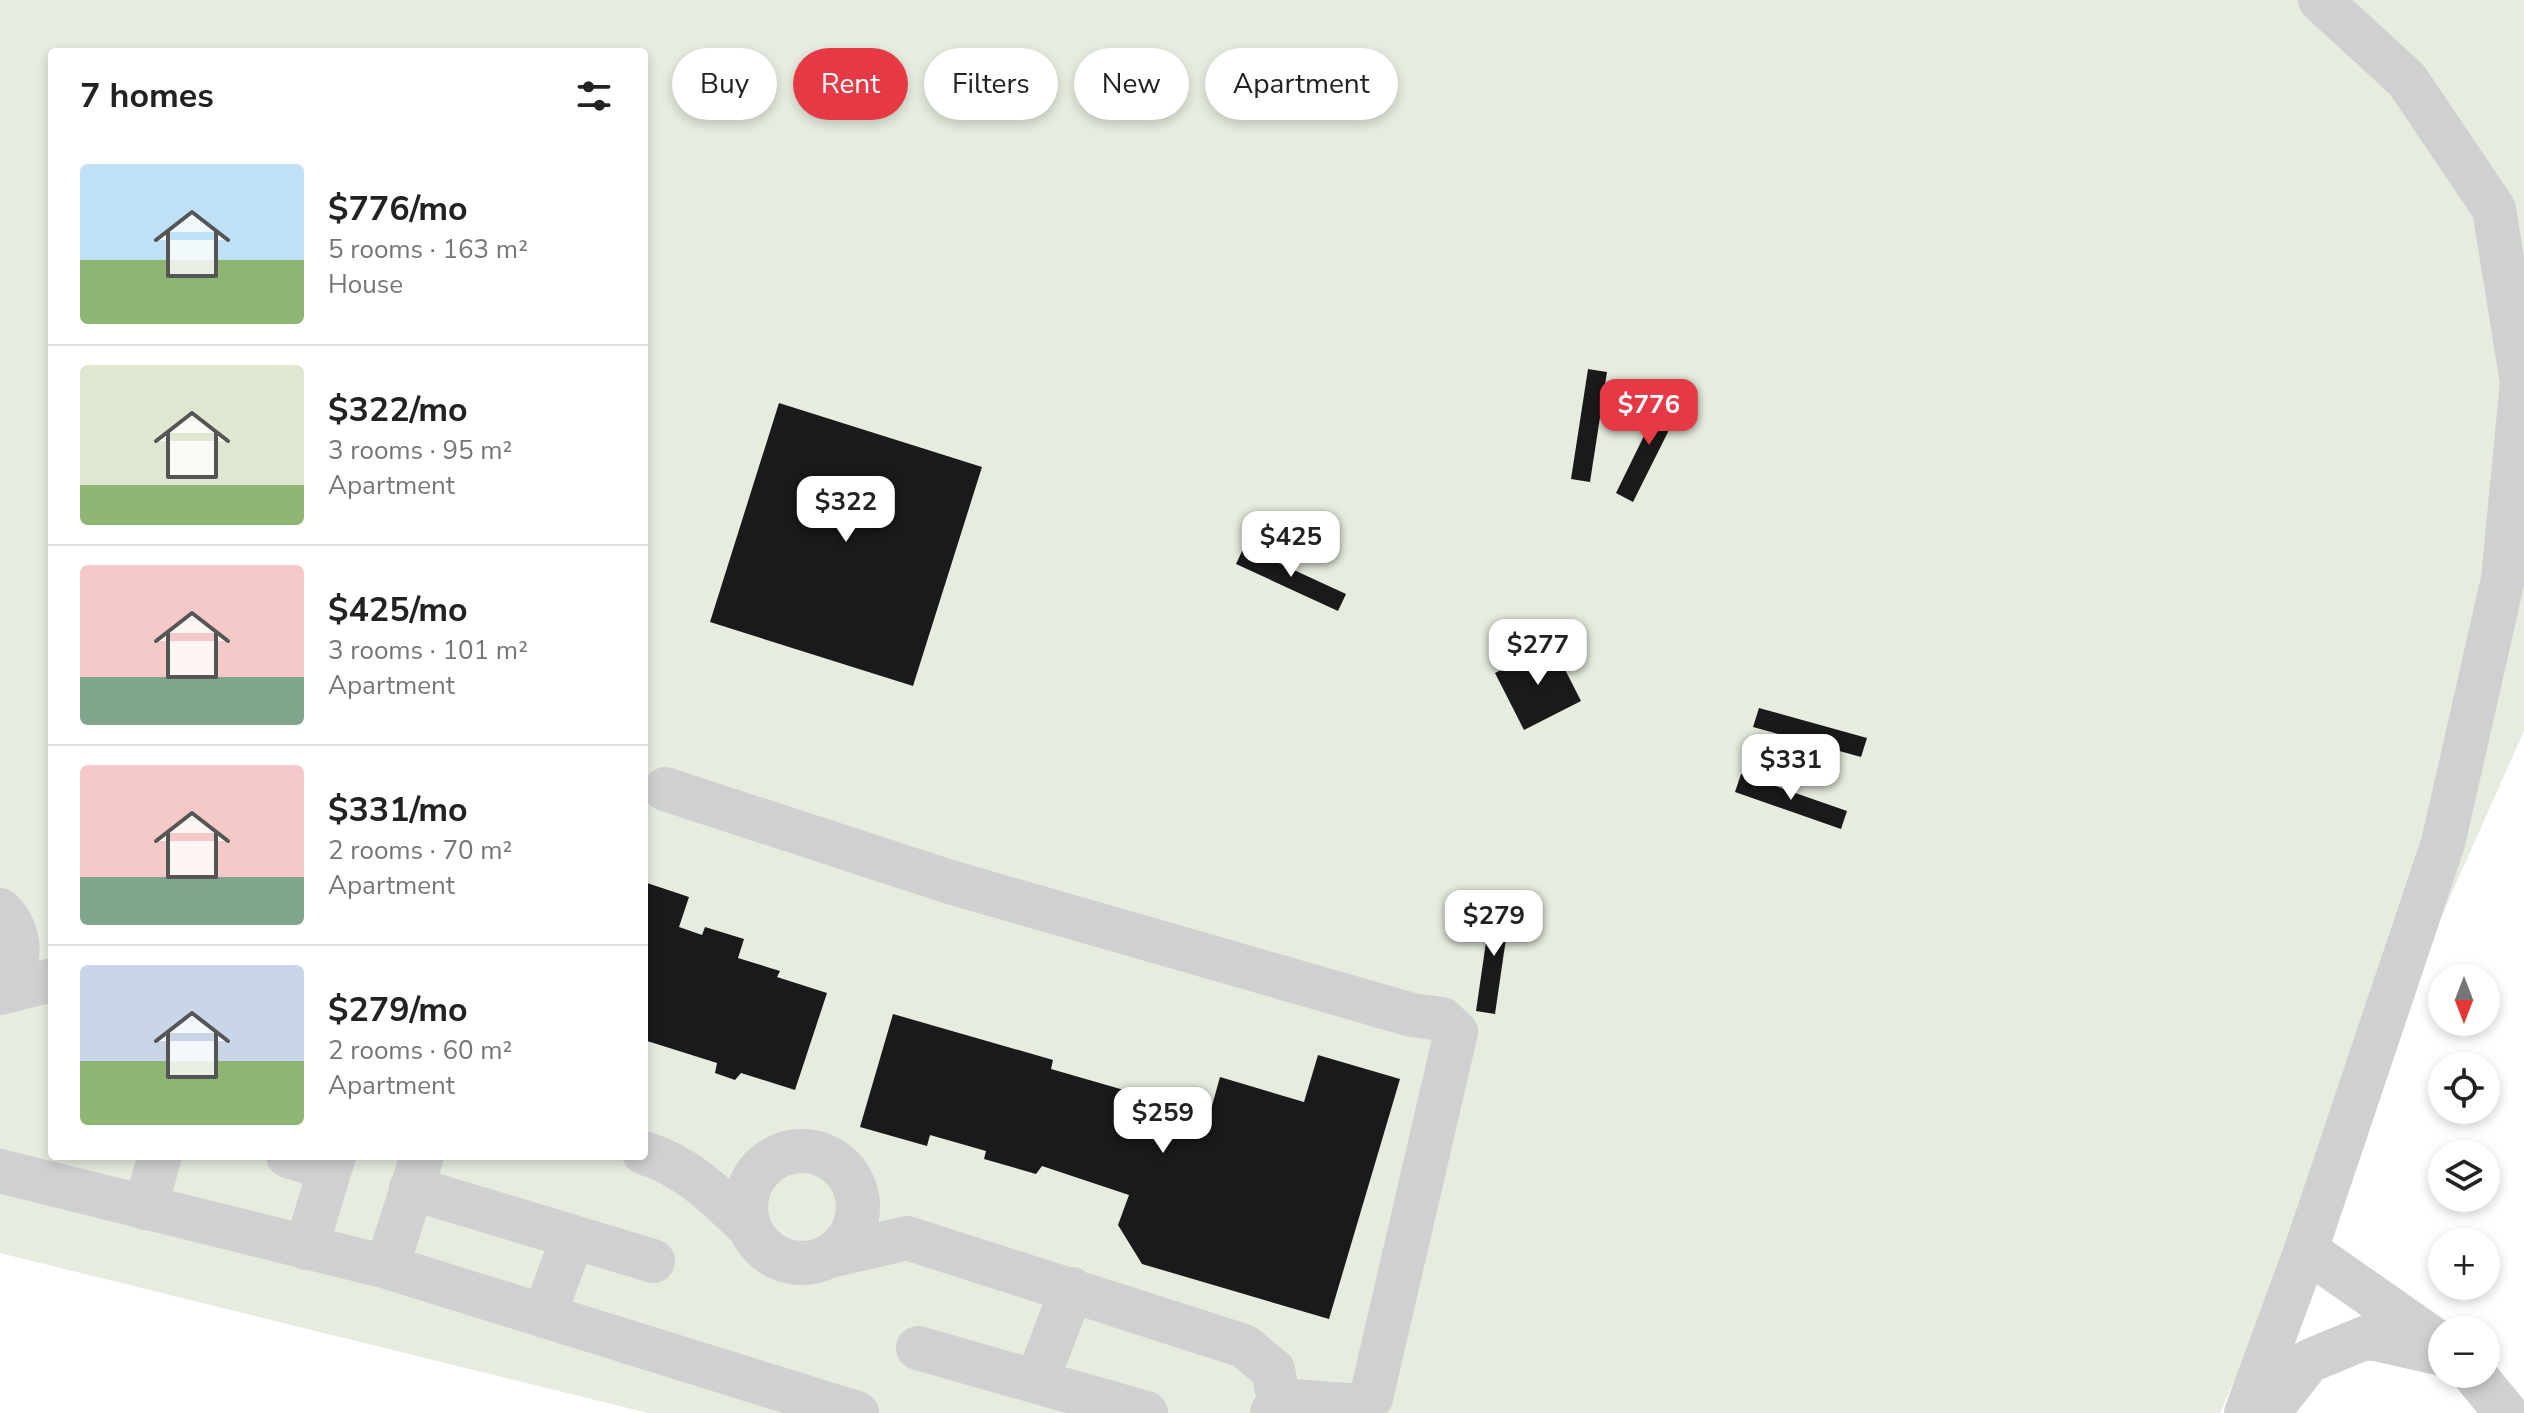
<!DOCTYPE html>
<meta charset="utf-8">
<style>
body{margin:0;font-family:"Nunito Sans",sans-serif;background:#f2f2f2;color:#222;height:100vh;display:flex;flex-direction:column;font-size:30px;white-space:nowrap}
*{box-sizing:border-box;margin:0}
p{font-size:26px;color:#767676}
.icon{flex:none;width:44px;height:44px;fill:none;stroke:currentColor;stroke-width:2;stroke-linecap:round;stroke-linejoin:round}
.map{position:relative;flex:1;overflow:hidden}
.sheet{position:absolute;left:48px;top:48px;width:600px;height:1112px;display:flex;flex-direction:column;background:#fff;border-radius:8px;box-shadow:0 4px 12px #0003}
.sheet>*{flex:none}
.banner{position:absolute;left:672px;top:48px;width:760px;height:72px;display:flex;gap:16px}
.needle{width:52px;rotate:180deg}
.buttons{position:absolute;left:2428px;top:964px;display:grid;gap:16px}
.buttons a{display:grid;place-items:center;width:72px;height:72px;border-radius:50%;background:#fff;box-shadow:0 4px 12px #0003;font-size:40px}
.price{position:absolute;translate:-50% -68px;padding:0 18px;border-radius:16px;background:#fff;color:#222;font-size:26px;line-height:52px;filter:drop-shadow(0 2px 4px #0008)}
.price::after{content:'';position:absolute;left:50%;top:48px;width:24px;height:18px;margin-left:-12px;background:inherit;clip-path:polygon(0 0,100% 0,50% 100%)}
.price.current{background:#e63946;color:#fff}
ul{padding:0;list-style:none}
li{display:flex;align-items:center;gap:24px;height:200px;padding:0 32px}
li+li{border-top:2px solid #e0e0e0}
li span{display:grid;place-items:center;flex:none;width:224px;height:160px;border-radius:8px;color:#555}
li>.icon{margin-inline-start:auto}
span .icon{width:96px;height:96px;fill:#fffc;stroke-width:1}
li b{font-size:34px}
h2{display:flex;justify-content:space-between;align-items:center;height:96px;padding:0 32px;font-size:34px}
.pill{padding:0 28px;border-radius:36px;background:#fff;box-shadow:0 4px 12px #0003;font-size:28px;line-height:72px}
.pill.current{background:#e63946;color:#fff}
.map>svg:first-child{display:block}
</style>
<div class="map">
<svg width="2524" height="1413" viewBox="0 0 2524 1413">
<rect width="100%" height="100%" fill="#fff"/>
<path fill="#e6ecdf" fill-rule="evenodd" d="M0 0H2524V731L2220 1413H648L0 1253ZM52 52H644V1156H52Z"/>
<path fill="#1a1a1a" d="M1588 369 1607 372 1590 482 1571 479Z
M1665 393 1683 402 1633 502 1616 493Z
M779 403 982 467 913 686 710 622Z
M1244 547 1346 594 1338 611 1236 564Z
M1552 644 1581 701 1524 730 1495 673Z
M1759 708 1867 738 1861 757 1753 727Z
M1741 774 1847 811 1841 829 1735 792Z
M644 882 689 897 679 927 702 935 705 927 744 939 738 958 780 971 777 977 827 993 795 1090 741 1073 735 1080 715 1073 717 1063 644 1040Z
M1492 901 1511 904 1495 1014 1476 1011Z
M893 1014 1053 1060 1051 1069 1169 1103 1167 1109 1208 1120 1220 1077 1304 1102 1318 1055 1400 1079 1329 1319 1142 1264 1118 1225 1129 1195 1042 1166 1036 1174 984 1159 986 1151 930 1135 927 1146 860 1127Z"/>
<g fill="none" stroke-linecap="round" stroke-linejoin="round">
<path stroke="#d0d0d0" stroke-width="44" d="M665 789 950 882 1412 1015 1442 1019 1456 1032 1371 1398 1361 1406 1279 1400
M0 910C23 930 24 969 0 988
M0 993 52 980
M746 1207a56 56 0 1 1 112 0a56 56 0 1 1-112 0Z
M644 1153C687 1166 716 1196 748 1226
M288 1156 329 1169
M0 1171 387 1267 857 1413
M411 1188 653 1261
M145 1208 160 1156
M306 1248 334 1156
M2306 1250 2442 1345
M830 1256 907 1238 1244 1346 1273 1370 1279 1400 1272 1413
M387 1267 422 1156
M544 1316 573 1237
M918 1348 1146 1413
M2474 1374 2506 1413
M1037 1381 1072 1289
M2246 1413 2306 1250 2443 843 2503 579 2522 382 2494 209 2407 80 2320 0
M2268 1413 2309 1361 2367 1337 2442 1354"/>
</g>
</svg>
<div class="buttons">
<a><svg class="needle" viewBox="-14 -14 28 28"><path d="M0-13l5 13h-10z" fill="#e53935"/><path d="M0 13l5-13h-10z" fill="#767676"/></svg></a>
<a><svg class="icon" aria-label="locate" viewBox="0 0 24 24"><circle cx="12" cy="12" r="6"/><path d="M12 2v4M12 18v4M2 12h4M18 12h4"/></svg></a>
<a><svg class="icon" aria-label="layers" viewBox="0 0 24 24"><path d="M12 4l9 5-9 5-9-5zM3 14l9 5 9-5"/></svg></a>
<a>+</a>
<a>−</a>
</div>
<b class="price current" style="left:1649px;top:447px">$776</b>
<b class="price" style="left:846px;top:544px">$322</b>
<b class="price" style="left:1291px;top:579px">$425</b>
<b class="price" style="left:1538px;top:687px">$277</b>
<b class="price" style="left:1791px;top:802px">$331</b>
<b class="price" style="left:1494px;top:958px">$279</b>
<b class="price" style="left:1163px;top:1155px">$259</b>
<div class="banner">
<a class="pill">Buy</a>
<a class="pill current">Rent</a>
<a class="pill">Filters</a>
<a class="pill">New</a>
<a class="pill">Apartment</a>
</div>
<section class="sheet">
<h2>7 homes<svg class="icon" aria-label="filters" viewBox="0 0 24 24"><path d="M4 7h16M4 17h16"/><circle cx="9" cy="7" r="2"/><circle cx="15" cy="17" r="2"/></svg></h2>
<ul>
<li><span style="background:linear-gradient(#bfe0f5 60%,#8fb573 0)"><svg class="icon" aria-label="home" viewBox="0 0 24 24"><path d="M3 11l9-7 9 7M6 9v11h12V9"/></svg></span><div><b>$776/mo</b><p>5 rooms · 163 m²</p><p>House</p></div></li>
<li><span style="background:linear-gradient(#dfe7d0 75%,#8fb573 0)"><svg class="icon" aria-label="home" viewBox="0 0 24 24"><path d="M3 11l9-7 9 7M6 9v11h12V9"/></svg></span><div><b>$322/mo</b><p>3 rooms · 95 m²</p><p>Apartment</p></div></li>
<li><span style="background:linear-gradient(#f6c9c9 70%,#7fa58c 0)"><svg class="icon" aria-label="home" viewBox="0 0 24 24"><path d="M3 11l9-7 9 7M6 9v11h12V9"/></svg></span><div><b>$425/mo</b><p>3 rooms · 101 m²</p><p>Apartment</p></div></li>
<li><span style="background:linear-gradient(#f6c9c9 70%,#7fa58c 0)"><svg class="icon" aria-label="home" viewBox="0 0 24 24"><path d="M3 11l9-7 9 7M6 9v11h12V9"/></svg></span><div><b>$331/mo</b><p>2 rooms · 70 m²</p><p>Apartment</p></div></li>
<li><span style="background:linear-gradient(#c9d6e8 60%,#8fb573 0)"><svg class="icon" aria-label="home" viewBox="0 0 24 24"><path d="M3 11l9-7 9 7M6 9v11h12V9"/></svg></span><div><b>$279/mo</b><p>2 rooms · 60 m²</p><p>Apartment</p></div></li>
</ul>
</section>
</div>
